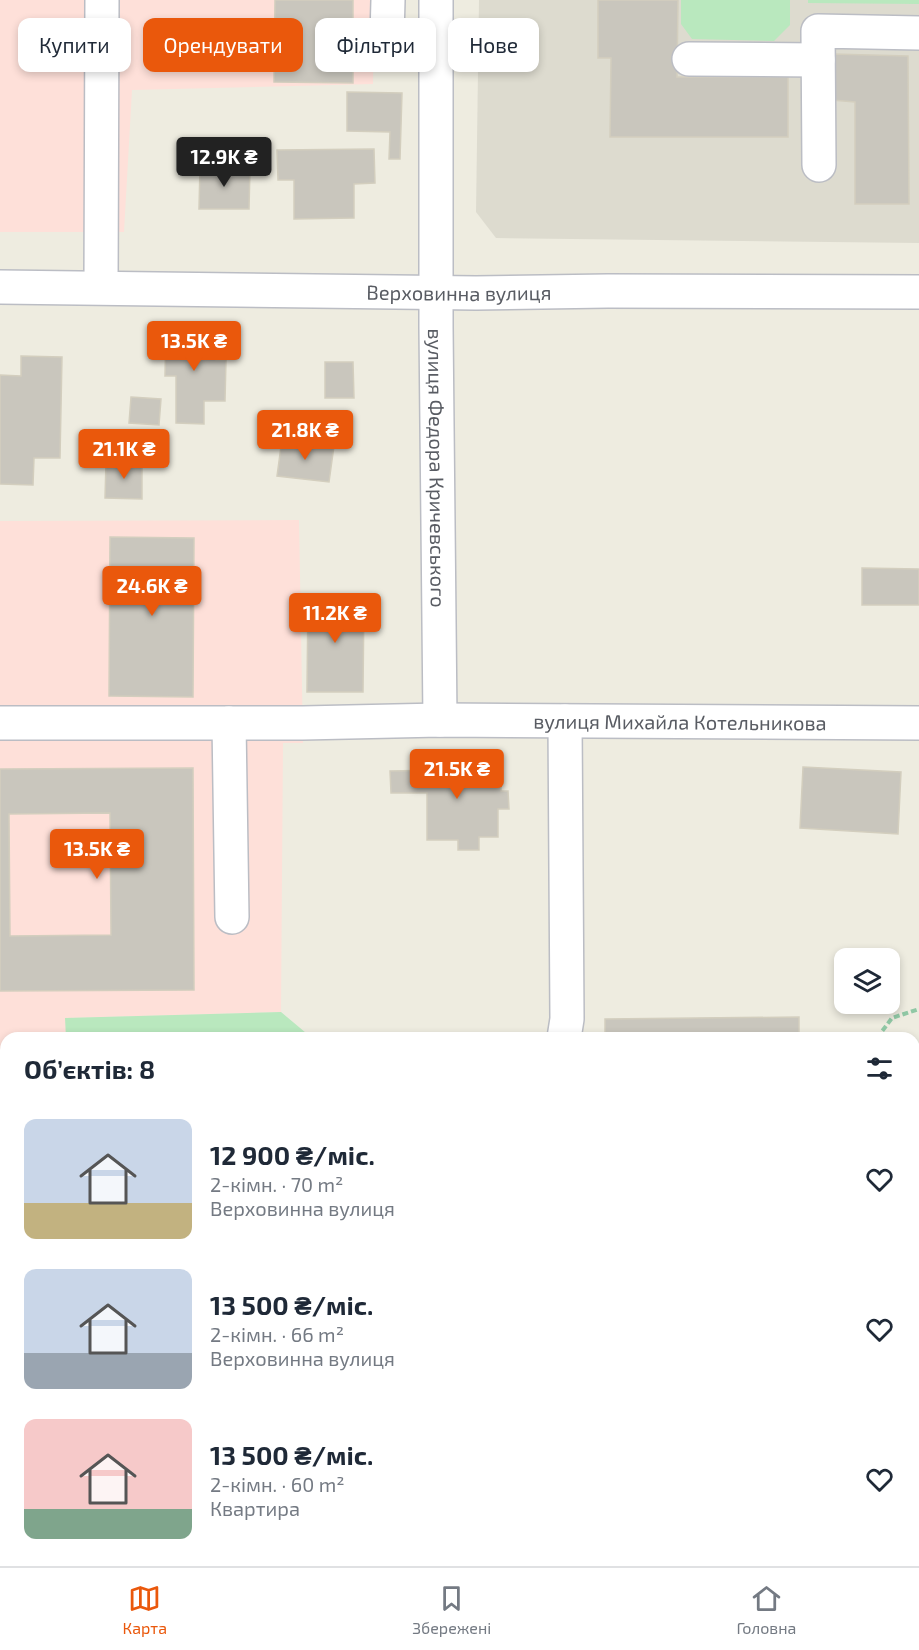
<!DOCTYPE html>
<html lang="uk">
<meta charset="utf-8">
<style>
body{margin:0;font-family:"Exo 2",sans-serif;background:#f6f6f7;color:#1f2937;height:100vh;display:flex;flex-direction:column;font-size:22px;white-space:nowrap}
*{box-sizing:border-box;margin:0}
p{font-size:20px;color:#747a83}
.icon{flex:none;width:33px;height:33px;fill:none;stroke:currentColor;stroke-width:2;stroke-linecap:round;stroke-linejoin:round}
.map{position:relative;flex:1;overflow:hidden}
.sheet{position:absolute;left:0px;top:1032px;width:920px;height:534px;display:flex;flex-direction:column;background:#fff;border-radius:18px 18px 0 0;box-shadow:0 3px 9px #0003}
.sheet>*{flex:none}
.guide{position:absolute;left:18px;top:18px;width:600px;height:54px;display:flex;gap:12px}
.tools{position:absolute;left:834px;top:948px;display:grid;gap:12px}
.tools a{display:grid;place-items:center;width:66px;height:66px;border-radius:12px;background:#fff;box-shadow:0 3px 9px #0003;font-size:30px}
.price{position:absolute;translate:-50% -51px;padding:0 14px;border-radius:6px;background:#ea580c;color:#fff;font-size:20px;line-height:39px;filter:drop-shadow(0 2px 3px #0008)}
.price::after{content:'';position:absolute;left:50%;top:36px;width:18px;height:14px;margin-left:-9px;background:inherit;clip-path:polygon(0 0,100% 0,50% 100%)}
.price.on{background:#222;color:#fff}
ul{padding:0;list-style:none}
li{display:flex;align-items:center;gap:18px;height:150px;padding:0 24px}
li span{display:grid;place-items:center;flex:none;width:168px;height:120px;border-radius:12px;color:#555}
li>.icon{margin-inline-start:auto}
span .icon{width:72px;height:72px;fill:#fffc;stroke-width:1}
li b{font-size:26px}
h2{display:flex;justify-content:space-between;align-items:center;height:72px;padding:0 24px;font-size:26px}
.chip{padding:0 21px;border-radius:12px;background:#fff;box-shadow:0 3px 9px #0003;font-size:21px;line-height:54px}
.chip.on{background:#ea580c;color:#fff}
.menu{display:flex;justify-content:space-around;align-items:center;height:84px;border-top:2px solid #e0e1e3;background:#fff;font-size:16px;color:#747a83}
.menu a{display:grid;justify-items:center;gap:3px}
.menu .on{color:#ea580c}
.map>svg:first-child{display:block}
</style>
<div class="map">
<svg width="919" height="1566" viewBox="0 0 919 1566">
<rect width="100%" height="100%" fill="#eeece0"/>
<path fill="#e1dfd8" d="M914 1353H919V1566H598L597 1560H914Z"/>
<path fill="#dddbcf" d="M479 0H919V243L496 238 476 212Z"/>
<path fill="#fee0d9" d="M0 0H374L373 84 132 90 124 232H0Z
M299 520 303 743H283L281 1012 66 1018V1038H6V1099L0 1100V521Z"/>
<path fill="#b9e8be" d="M681 0H790V25L774 41 692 39 681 24Z
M808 0H919V4L808 3Z
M281 1012 312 1038H66L65 1018Z
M6 1099V1560H461L458 1566H0V1100Z"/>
<path fill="#c9c6bd" stroke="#d3cebe" stroke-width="1.5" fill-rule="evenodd" d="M275 0H353V47H360V62H353V83L274 82Z
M598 0H678L677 77H788V137H610L611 58H598Z
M832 54 908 56 909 204H855V102L832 100Z
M347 92 402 93 400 159H389L390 132 347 131Z
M374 149 375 183 354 184V218L294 219V180H278L277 150Z
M200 167 250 168 249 209H199Z
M166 328 216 329V360H226L225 401H204V424L176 423V376H165Z
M21 356 62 357 60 458H34L33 485 0 484V375L21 376Z
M325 362H353L354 398H325Z
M131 397 161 399 159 425 129 423Z
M282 439 334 446 329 482 277 476Z
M106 462H142V499L105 498Z
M110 537 194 538 193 697 109 696Z
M862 568 919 569V605H862Z
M308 596 364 597 363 692H307Z
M441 761H484V770H501V791H508L509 809H498V837H479V850H458V840H427V793H391L390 771 441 770Z
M803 767 901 772 898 834 800 828Z
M193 768 194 990 0 991V769ZM110 813 111 935 10 936 9 814Z
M799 1017V1038H605V1019Z
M917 1056H919V1123Z
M717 1560H741V1566H717Z
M745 1560H795V1566H745Z
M798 1560H896V1566H799Z
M629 1562 684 1564V1566H629Z"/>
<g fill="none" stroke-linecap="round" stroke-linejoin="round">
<defs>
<g id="minor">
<path d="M388 0 387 36 436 57"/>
<path id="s1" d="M436 0V327L440 720"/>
<path d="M689 59 818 60"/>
<path d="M819 165 818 31 919 33"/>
<path id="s2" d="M0 287 476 293 608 291 919 292"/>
<path d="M101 287 102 0"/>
<path id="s3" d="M0 723H303L440 720 919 723"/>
<path d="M229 723 232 917"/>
<path d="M564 1038 567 1019 565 721"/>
<path d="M914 1272H919"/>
<path d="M914 1475H919"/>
<path d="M556 1560 557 1566"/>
<path d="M480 1566 483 1560"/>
</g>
</defs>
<use href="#minor" stroke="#bbbdc4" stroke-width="36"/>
<path stroke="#90c8a5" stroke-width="4" stroke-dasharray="6 3" stroke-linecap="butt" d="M877 1038 892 1018 919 1009
M0 1220 6 1219
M144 1566 153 1560"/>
<use href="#minor" stroke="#fff" stroke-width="33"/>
</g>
<g text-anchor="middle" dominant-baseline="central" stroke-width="4.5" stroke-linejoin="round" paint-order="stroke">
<g font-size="20" fill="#595c63" stroke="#fff">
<text stroke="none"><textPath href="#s2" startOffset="459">Верховинна вулиця</textPath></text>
<text stroke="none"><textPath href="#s1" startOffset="468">вулиця Федора Кричевського</textPath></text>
<text stroke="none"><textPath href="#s3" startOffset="680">вулиця Михайла Котельникова</textPath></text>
</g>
</g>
</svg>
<div class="tools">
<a><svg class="icon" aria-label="layers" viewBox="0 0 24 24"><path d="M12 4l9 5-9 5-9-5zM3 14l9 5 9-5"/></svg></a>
</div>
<b class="price on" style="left:224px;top:188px">12.9K ₴</b>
<b class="price" style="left:194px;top:372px">13.5K ₴</b>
<b class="price" style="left:305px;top:461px">21.8K ₴</b>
<b class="price" style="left:124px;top:480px">21.1K ₴</b>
<b class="price" style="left:152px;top:617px">24.6K ₴</b>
<b class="price" style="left:335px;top:644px">11.2K ₴</b>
<b class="price" style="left:457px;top:800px">21.5K ₴</b>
<b class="price" style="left:97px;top:880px">13.5K ₴</b>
<div class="guide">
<a class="chip">Купити</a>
<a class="chip on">Орендувати</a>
<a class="chip">Фільтри</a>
<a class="chip">Нове</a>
</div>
<section class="sheet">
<h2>Об’єктів: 8<svg class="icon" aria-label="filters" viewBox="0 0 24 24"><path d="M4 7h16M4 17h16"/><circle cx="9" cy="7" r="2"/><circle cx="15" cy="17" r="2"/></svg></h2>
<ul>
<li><span style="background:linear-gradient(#c9d6e8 70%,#c2b280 0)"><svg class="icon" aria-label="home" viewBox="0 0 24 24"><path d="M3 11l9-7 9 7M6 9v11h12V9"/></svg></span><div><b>12 900 ₴/міс.</b><p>2-кімн. · 70 m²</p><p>Верховинна вулиця</p></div><svg class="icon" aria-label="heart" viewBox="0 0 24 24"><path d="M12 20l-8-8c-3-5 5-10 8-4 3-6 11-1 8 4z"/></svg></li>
<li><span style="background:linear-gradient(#c9d6e8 70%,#9aa5b1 0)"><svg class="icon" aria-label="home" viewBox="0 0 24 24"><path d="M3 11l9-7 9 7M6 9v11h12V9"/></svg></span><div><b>13 500 ₴/міс.</b><p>2-кімн. · 66 m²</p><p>Верховинна вулиця</p></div><svg class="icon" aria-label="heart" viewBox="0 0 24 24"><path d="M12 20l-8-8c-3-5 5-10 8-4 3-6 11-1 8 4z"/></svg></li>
<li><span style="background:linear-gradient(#f6c9c9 75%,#7fa58c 0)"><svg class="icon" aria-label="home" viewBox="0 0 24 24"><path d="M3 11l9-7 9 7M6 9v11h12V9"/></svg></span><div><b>13 500 ₴/міс.</b><p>2-кімн. · 60 m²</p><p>Квартира</p></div><svg class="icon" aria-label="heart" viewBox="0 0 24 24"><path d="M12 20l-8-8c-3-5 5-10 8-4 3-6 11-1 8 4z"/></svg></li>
</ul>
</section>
</div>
<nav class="menu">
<a class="on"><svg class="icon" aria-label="map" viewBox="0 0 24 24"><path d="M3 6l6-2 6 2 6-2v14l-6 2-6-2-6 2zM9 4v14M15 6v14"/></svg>Карта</a>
<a><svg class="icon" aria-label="saved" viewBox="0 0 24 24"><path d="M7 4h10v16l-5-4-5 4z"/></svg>Збережені</a>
<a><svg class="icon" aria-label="home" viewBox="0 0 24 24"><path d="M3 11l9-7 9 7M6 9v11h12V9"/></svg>Головна</a>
</nav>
